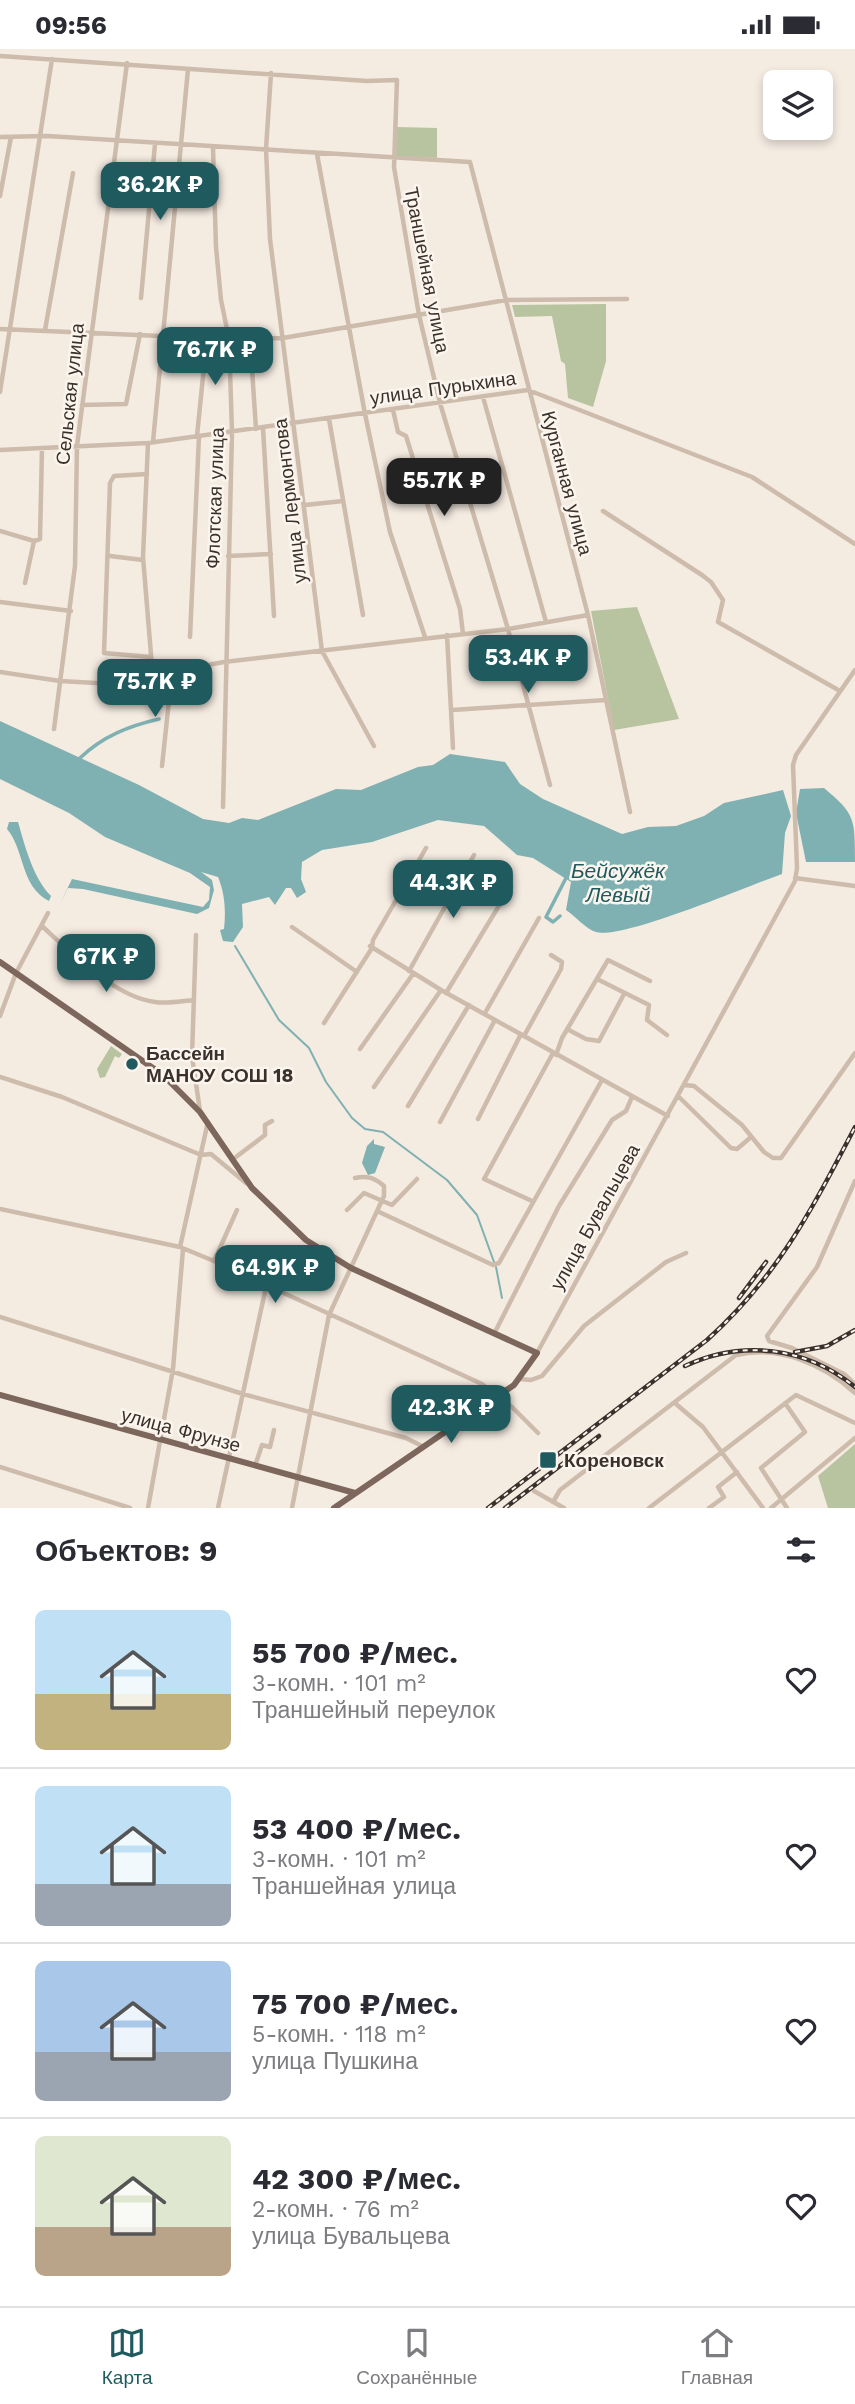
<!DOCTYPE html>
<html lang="ru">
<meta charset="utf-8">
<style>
body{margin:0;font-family:"Work Sans",sans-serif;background:#f7f7f7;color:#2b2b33;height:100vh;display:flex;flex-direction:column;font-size:26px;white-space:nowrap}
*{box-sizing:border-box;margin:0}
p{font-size:23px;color:#7c7c81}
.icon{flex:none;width:38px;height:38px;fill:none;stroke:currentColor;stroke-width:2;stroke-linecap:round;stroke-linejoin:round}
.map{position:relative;height:1459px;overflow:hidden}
.sheet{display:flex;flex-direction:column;background:#fff;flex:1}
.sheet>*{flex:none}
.buttons{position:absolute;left:763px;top:21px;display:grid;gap:14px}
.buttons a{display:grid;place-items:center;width:70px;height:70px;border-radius:10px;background:#fff;box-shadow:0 4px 10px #0003;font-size:35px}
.price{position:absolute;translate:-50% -60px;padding:0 16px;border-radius:14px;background:#1f5a5e;color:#fff;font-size:23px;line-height:46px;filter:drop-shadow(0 2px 4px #0008)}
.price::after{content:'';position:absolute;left:50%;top:42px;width:21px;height:16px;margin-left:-10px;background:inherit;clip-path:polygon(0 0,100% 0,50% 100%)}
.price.current{background:#222;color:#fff}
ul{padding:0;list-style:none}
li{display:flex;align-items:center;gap:21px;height:175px;padding:0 35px}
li+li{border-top:2px solid #e1e1e2}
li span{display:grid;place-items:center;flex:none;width:196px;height:140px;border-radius:10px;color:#555}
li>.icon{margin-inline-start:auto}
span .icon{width:84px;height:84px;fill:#fffc;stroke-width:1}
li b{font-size:30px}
h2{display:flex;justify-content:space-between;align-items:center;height:84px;padding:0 35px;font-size:30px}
.status{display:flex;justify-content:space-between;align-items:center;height:49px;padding:0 35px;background:#fff;direction:ltr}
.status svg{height:19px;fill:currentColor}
.menu{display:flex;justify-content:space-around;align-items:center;height:98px;border-top:2px solid #e1e1e2;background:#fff;font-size:19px;color:#7c7c81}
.menu a{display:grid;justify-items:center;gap:4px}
.menu .current{color:#1f5a5e}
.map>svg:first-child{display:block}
</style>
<div class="status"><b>09:56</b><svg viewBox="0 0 49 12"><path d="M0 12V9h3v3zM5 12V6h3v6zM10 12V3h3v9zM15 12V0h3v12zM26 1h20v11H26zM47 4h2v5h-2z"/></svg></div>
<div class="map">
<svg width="855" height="1459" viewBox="0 0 855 1459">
<rect width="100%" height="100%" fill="#f4ebe1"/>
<path fill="#b8c4a0" d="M397 78 437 79V109L396 107Z
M606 255V312L593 358 568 349 565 315 561 312 552 267 515 268 512 256Z
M637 558 679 670 614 681 591 562Z
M111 997 122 1005 119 1009 115 1007 105 1028 100 1029 97 1020Z
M855 1395V1459H828L818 1427Z"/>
<path fill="#7fb0b2" d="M0 672 139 736 203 770 229 774 242 769 258 771 336 740 361 741 418 718 433 716 450 705 505 713 520 735 543 750 622 785 648 778 676 777 704 767 724 754 783 741 791 767 785 784 782 825C750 836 622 891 596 883 586 880 575 867 566 861L571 833 533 809 517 806 484 777 438 771 372 793 322 801 302 813 301 830 306 843 297 849 291 839H286L275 856 269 848 242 855 243 878 233 893 223 892 220 881 224 880C226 862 225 845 218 828L201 823 212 831 214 841 209 859 197 865 83 840 68 839 60 855 72 830 203 858 209 851 210 838 190 824 105 788 69 764 0 730Z
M824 739C855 765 855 769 855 813H806L796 764 800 740Z
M9 773H18C25 797 33 829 51 847L49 852C20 837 25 801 7 780Z
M374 1090V1095L385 1098 375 1124 368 1126 362 1114 367 1097Z"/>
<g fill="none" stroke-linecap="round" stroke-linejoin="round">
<path stroke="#7fb0b2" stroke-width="2" d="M235 897 279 971 309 999 326 1033 352 1069 365 1080 383 1083 447 1131 477 1166 494 1213
M496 1218 502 1249"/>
<path stroke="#7fb0b2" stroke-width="3.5" d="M80 709C103 687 129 677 159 670
M560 867 553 873 546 868 566 829"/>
<path stroke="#cdbbac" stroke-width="4.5" d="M0 7 367 32 397 31 394 118 419 266 440 354 508 580 550 736
M271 24 266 100 270 190 322 602 374 697
M0 88 47 87 470 113 588 566 630 763
M213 99 216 198 221 251 229 290 232 383 223 758
M317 105 365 365 390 483 425 588
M0 147 11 88
M141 249 155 95
M0 280 229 290 283 289 506 251 627 250
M45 281 73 124
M250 290 256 380
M0 343 52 10
M483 348 546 573
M82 356 126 355 140 285
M393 361 398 383 406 387 460 560 463 585
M329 370 363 566
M263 379 274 567
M197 387 207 288
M153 393 188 20
M148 394 143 508 153 630
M0 401 148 394 528 341 752 428 855 495
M147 425 114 427 110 434 104 604 151 608
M305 456 343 452
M603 462 702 526 711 533 723 551 718 573 840 642
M0 482 34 492
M110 507 143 511
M228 507 271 505
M25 534 34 492 40 490 42 399
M0 553 71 562
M447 586 453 699
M190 588 199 387
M0 623 60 632 132 636 181 621 224 613 508 580 588 566
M452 661 606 651
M54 680 75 517 77 397 127 14
M162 717 172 624
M795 829 855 837
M42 877C70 903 115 948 155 953 167 955 182 952 194 951
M292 878 357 923
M196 886 192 1007 200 1062
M370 897 441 941 668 1067
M409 922 474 806
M597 930 649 956 647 971 667 986
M446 944 511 837
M485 964 539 869
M0 967 16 924 48 864
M324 974 372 899 373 891 426 799
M567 980 586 990 599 992 624 945
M524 987 561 920 562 913 551 906
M360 1000 413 925
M556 1006 562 989 608 911 650 932
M0 1028 62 1048 201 1106 211 1105 246 1134
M685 1036 694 1037 742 1076 764 1103 773 1109H781L855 1004
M374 1038 441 941
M679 1048 731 1099 737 1100 751 1088
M408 1057 469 956
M478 1070 521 985
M440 1073 495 971
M232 1111 265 1086V1076L272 1072
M855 1132 817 1218 767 1287 769 1292 792 1299 844 1325 855 1335
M532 1152 484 1130 553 1004
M0 1160 180 1198 214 1212 482 1335 512 1358 538 1384
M347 1161 364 1144 392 1156 417 1130
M377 1162 493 1216 499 1214 602 1031
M180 1198 207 1077
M214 1212 237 1161
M0 1268 243 1345 406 1389 424 1398
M495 1283 559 1157 612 1071 626 1062 632 1048
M537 1304 795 832 797 819 793 716 796 706 855 621
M520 1330 531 1331 542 1327 584 1277 666 1213 686 1204
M785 1354 805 1383 761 1419 787 1459
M676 1355 703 1378 763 1459
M255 1417 262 1396 270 1398 274 1381
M0 1418 130 1459
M534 1442 564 1459
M553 1453 560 1441 736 1306C779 1296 823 1315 855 1344
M148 1459 173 1320 183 1200
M218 1459 266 1238
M292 1459 329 1266 384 1147V1137C375 1129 367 1126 355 1129
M649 1459 796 1346 855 1374
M709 1459 724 1448 718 1438 737 1423
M771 1459 855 1389"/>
<path stroke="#7d675c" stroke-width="6" d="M0 913 163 1026 200 1063 252 1139 306 1191 351 1219 537 1304 514 1336 334 1459
M0 1346 355 1444"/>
<defs>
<path id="rail" d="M739 1249 766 1213
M795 1303 827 1297 855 1281
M685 1317C742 1290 806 1298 855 1338
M488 1459 707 1291C778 1227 811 1162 855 1078
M505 1459 599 1387"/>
</defs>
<use href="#rail" stroke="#3b302b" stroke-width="4.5"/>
<use href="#rail" stroke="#fbf5ee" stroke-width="2" stroke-dasharray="5" stroke-linecap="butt"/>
</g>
<g fill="#1f5a5e" stroke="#fbf5ee" stroke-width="2.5">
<circle cx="132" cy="1015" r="7"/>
<rect x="539" y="1402" width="18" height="18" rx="3.5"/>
</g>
<g text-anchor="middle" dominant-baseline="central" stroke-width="5" stroke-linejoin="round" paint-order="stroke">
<g font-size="19" fill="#3b302b" stroke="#fbf5ee">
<text transform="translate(427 221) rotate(79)">Траншейная улица</text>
<text transform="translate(443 339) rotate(-8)">улица Пурыхина</text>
<text transform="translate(70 345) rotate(-84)">Сельская улица</text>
<text transform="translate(567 434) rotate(75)">Курганная улица</text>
<text transform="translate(215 449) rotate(-88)">Флотская улица</text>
<text transform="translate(290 452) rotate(-97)">улица Лермонтова</text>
<text transform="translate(595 1168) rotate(-61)">улица Бувальцева</text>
<text transform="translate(181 1381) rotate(15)">улица Фрунзе</text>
</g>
<g font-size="19" font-weight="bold" fill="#3b302b" stroke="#fbf5ee" text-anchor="start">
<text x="146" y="1004">Бассейн<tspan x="146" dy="22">МАНОУ СОШ 18</tspan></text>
<text x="564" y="1411">Кореновск</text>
</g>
<g font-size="21" font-style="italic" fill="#1f5a5e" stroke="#fbf5ee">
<text x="618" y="821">Бейсужёк<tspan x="618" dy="24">Левый</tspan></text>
</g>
</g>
</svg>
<div class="buttons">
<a><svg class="icon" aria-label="layers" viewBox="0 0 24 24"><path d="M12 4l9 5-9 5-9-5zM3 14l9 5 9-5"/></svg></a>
</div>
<b class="price" style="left:160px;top:173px">36.2K ₽</b>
<b class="price" style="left:215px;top:338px">76.7K ₽</b>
<b class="price current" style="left:444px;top:469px">55.7K ₽</b>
<b class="price" style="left:528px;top:646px">53.4K ₽</b>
<b class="price" style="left:155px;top:670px">75.7K ₽</b>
<b class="price" style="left:453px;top:871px">44.3K ₽</b>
<b class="price" style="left:106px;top:945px">67K ₽</b>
<b class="price" style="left:275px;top:1256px">64.9K ₽</b>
<b class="price" style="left:451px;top:1396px">42.3K ₽</b>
</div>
<section class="sheet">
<h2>Объектов: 9<svg class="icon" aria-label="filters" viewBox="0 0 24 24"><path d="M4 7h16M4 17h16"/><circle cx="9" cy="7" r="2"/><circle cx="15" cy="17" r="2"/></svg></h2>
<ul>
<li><span style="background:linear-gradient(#bfe0f5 60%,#c2b280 0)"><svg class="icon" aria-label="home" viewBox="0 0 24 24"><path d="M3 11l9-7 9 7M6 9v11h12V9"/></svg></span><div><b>55 700 ₽/мес.</b><p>3-комн. · 101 m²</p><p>Траншейный переулок</p></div><svg class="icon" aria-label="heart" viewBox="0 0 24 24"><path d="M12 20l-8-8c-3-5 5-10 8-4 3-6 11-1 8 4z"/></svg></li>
<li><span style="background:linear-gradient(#bfe0f5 70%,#9aa5b1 0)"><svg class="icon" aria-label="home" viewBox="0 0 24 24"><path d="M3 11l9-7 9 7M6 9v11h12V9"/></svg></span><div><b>53 400 ₽/мес.</b><p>3-комн. · 101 m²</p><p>Траншейная улица</p></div><svg class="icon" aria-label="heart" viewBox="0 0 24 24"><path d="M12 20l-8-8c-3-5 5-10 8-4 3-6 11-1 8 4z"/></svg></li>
<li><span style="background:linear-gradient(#a9c7e8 65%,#9aa5b1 0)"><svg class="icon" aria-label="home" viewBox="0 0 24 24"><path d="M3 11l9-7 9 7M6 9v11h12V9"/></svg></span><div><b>75 700 ₽/мес.</b><p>5-комн. · 118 m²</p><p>улица Пушкина</p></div><svg class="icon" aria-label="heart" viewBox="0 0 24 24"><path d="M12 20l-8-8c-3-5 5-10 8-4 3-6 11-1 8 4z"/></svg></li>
<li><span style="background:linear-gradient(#dfe7d0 65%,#b9a48a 0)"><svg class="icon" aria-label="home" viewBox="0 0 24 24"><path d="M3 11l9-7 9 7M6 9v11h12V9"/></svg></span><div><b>42 300 ₽/мес.</b><p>2-комн. · 76 m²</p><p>улица Бувальцева</p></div><svg class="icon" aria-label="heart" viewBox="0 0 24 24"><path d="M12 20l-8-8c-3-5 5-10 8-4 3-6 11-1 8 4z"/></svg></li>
</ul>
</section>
<nav class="menu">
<a class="current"><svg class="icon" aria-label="map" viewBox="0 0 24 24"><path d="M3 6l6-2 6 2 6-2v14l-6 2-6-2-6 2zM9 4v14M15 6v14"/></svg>Карта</a>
<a><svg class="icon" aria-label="saved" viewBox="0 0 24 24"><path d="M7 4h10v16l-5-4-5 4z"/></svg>Сохранённые</a>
<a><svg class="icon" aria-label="home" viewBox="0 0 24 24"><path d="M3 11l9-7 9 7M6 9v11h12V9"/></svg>Главная</a>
</nav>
